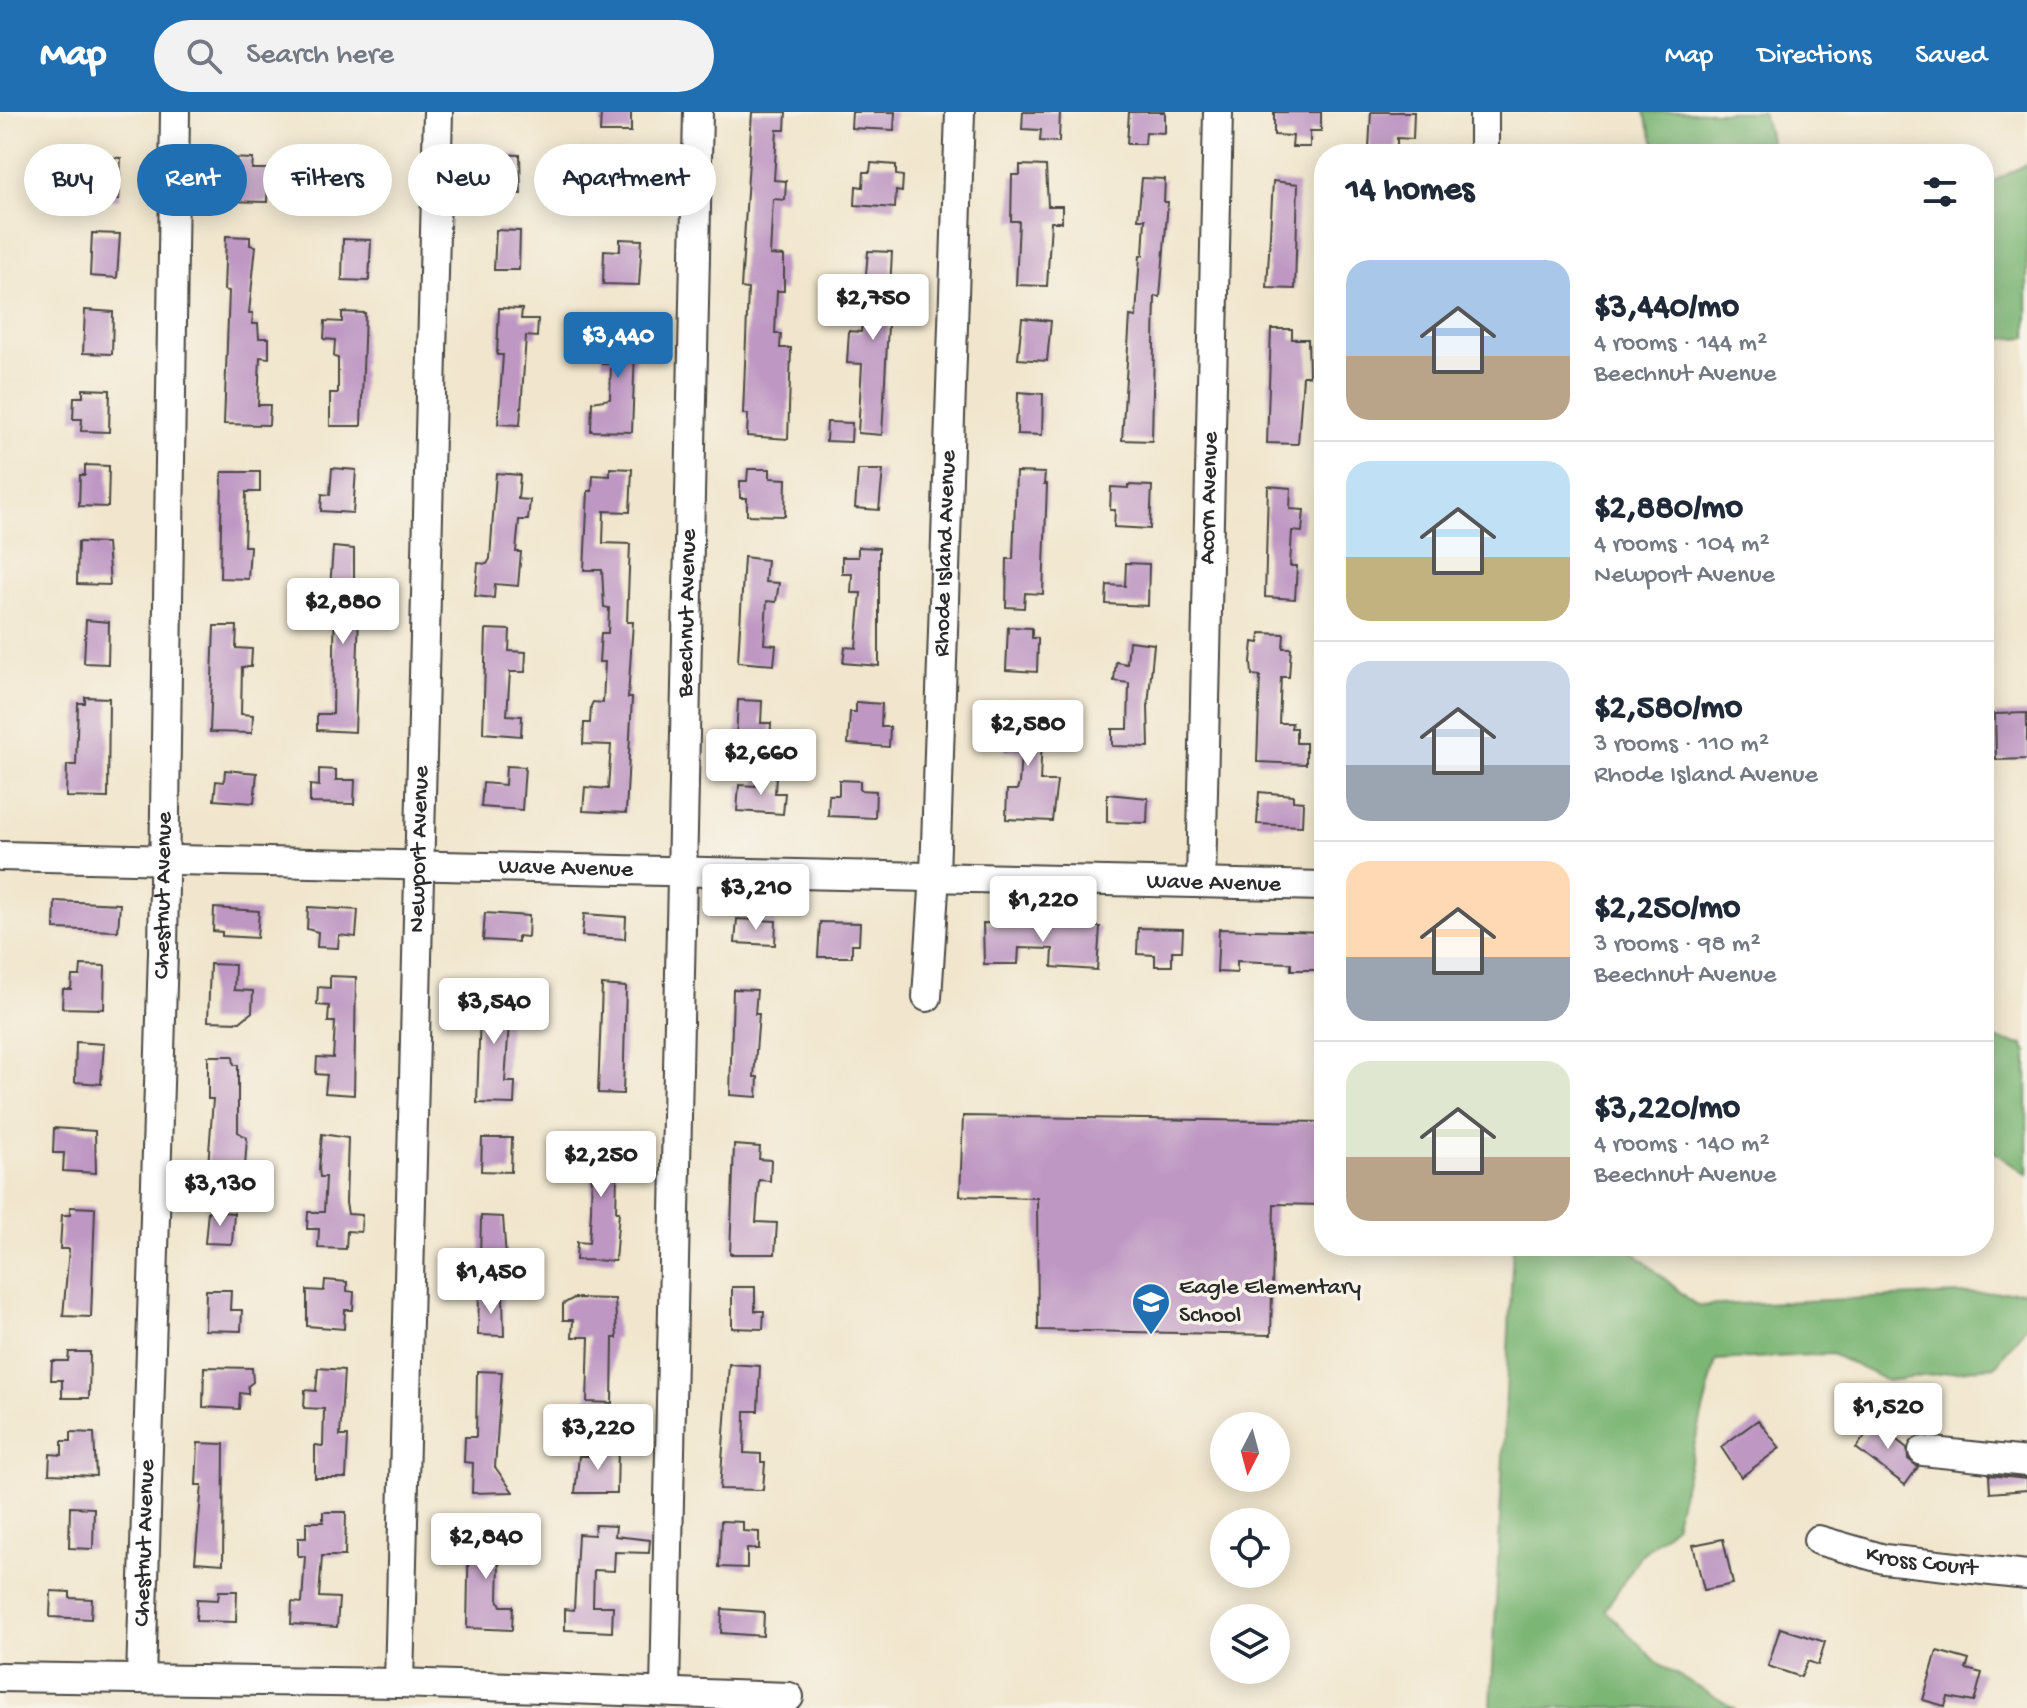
<!DOCTYPE html>
<meta charset="utf-8">
<style>
body{margin:0;font-family:"Gochi Hand",sans-serif;background:#f2f2f3;color:#1f2937;height:100vh;display:flex;flex-direction:column;font-size:30px;white-space:nowrap}
*{box-sizing:border-box;margin:0}
p{font-size:26px;color:#747a83}
.icon{flex:none;width:44px;height:44px;fill:none;stroke:currentColor;stroke-width:2;stroke-linecap:round;stroke-linejoin:round}
.map{position:relative;flex:1;overflow:hidden}
.side{position:absolute;left:1314px;top:32px;width:680px;height:1112px;display:flex;flex-direction:column;background:#fff;border-radius:32px;box-shadow:0 4px 20px #0003}
.side>*{flex:none}
.top-card{position:absolute;left:24px;top:32px;width:760px;height:72px;display:flex;gap:16px}
.needle{width:52px;rotate:186deg}
.buttons{position:absolute;left:1210px;top:1300px;display:grid;gap:16px}
.buttons a{display:grid;place-items:center;width:80px;height:80px;border-radius:50%;background:#fff;box-shadow:0 4px 20px #0003;font-size:40px}
.price{position:absolute;translate:-50% -68px;padding:0 18px;border-radius:8px;background:#fff;color:#222;font-size:26px;line-height:52px;filter:drop-shadow(0 2px 4px #0008)}
.price::after{content:'';position:absolute;left:50%;top:48px;width:24px;height:18px;margin-left:-12px;background:inherit;clip-path:polygon(0 0,100% 0,50% 100%)}
.price.selected{background:#1f6fb2;color:#fff}
ul{padding:0;list-style:none}
li{display:flex;align-items:center;gap:24px;height:200px;padding:0 32px}
li+li{border-top:2px solid #e0e1e3}
li span{display:grid;place-items:center;flex:none;width:224px;height:160px;border-radius:24px;color:#555}
li>.icon{margin-inline-start:auto}
span .icon{width:96px;height:96px;fill:#fffc;stroke-width:1}
li b{font-size:34px}
h2{display:flex;justify-content:space-between;align-items:center;height:96px;padding:0 32px;font-size:34px}
.pill{padding:0 28px;border-radius:36px;background:#fff;box-shadow:0 4px 20px #0003;font-size:28px;line-height:72px}
.pill.selected{background:#1f6fb2;color:#fff}
header{display:flex;align-items:center;gap:48px;box-sizing:border-box;height:112px;padding:0 40px;background:#1f6fb2;color:#fff}
header strong{font-size:38px}
nav{display:flex;gap:44px;margin-inline-start:auto;font-size:28px}
.search{width:560px;height:72px;background:#f2f2f3;display:flex;align-items:center;gap:20px;box-sizing:border-box;padding:0 28px;border-radius:44px;color:#747a83;font-size:30px}
.map>svg:first-child{display:block}
</style>
<header>
<strong>Map</strong>
<div class="search"><svg class="icon" aria-label="search" viewBox="0 0 24 24"><circle cx="10" cy="10" r="6"/><path d="M15 15l6 6"/></svg>Search here</div>
<nav><a>Map</a><a>Directions</a><a>Saved</a></nav>
</header>
<div class="map">
<svg width="2027" height="1596" viewBox="0 0 2027 1596">
<rect width="100%" height="100%" fill="#f7f3e8"/>
<filter id="ink" filterUnits="userSpaceOnUse"><feTurbulence type="fractalNoise" baseFrequency=".0125" numOctaves="2"/><feDisplacementMap in="SourceGraphic" scale="16" xChannelSelector="R" yChannelSelector="G"/><feConvolveMatrix kernelMatrix="1 2 1 2 8 2 1 2 1" color-interpolation-filters="sRGB"/></filter>
<filter id="wash" filterUnits="userSpaceOnUse"><feTurbulence type="fractalNoise" baseFrequency=".006" numOctaves="4" result="noise"/><feDisplacementMap in="SourceGraphic" scale="32" xChannelSelector="R" yChannelSelector="G"/><feGaussianBlur stdDeviation="1.8" result="paint"/><feColorMatrix in="noise" values="0 0 0 0 0 0 0 0 0 0 0 0 0 0 0 0 0 1.4 0 .05"/><feComposite in="paint" operator="in"/></filter>
<g filter="url(#wash)">
<rect width="100%" height="100%" fill="#f1e6cd"/>
<path fill="#7bb674" stroke="#537050" stroke-width="2" d="M1644 0H1763L1774 42H1658Z
M2027 52V225L1984 228V74Z
M1984 925 2023 933 2027 941V1063L1984 1033Z
M1513 1134H1626L1697 1194 2027 1179V1213L1995 1254 1888 1269 1832 1242 1716 1248 1674 1414 1641 1443 1605 1498 1659 1552 1734 1596H1491Z"/>
<g id="blocks">
<path fill="#be97c3" d="M601 0H631V20H600Z
M752 0H786L785 18H777L774 68 786 69 785 88 773 87 770 143 784 144V179H777L775 222H781L780 236H791L788 327 747 324 748 302H743L748 177 741 176Z
M852 0H895L894 18 851 16Z
M1023 0H1060L1059 30 1040 29 1041 18 1022 17Z
M1129 0H1165V21L1146 20 1145 32H1127Z
M1274 0H1321V19H1310V35H1292L1293 24 1274 23Z
M1371 0H1414L1413 27 1397 26V37L1369 36Z
M345 38H371V78L331 77 332 59H345Z
M618 41 641 42 640 85H616Z
M496 42 520 43 521 82 495 81Z
M93 45 121 46 119 88 92 87Z
M227 46 253 47 252 57H268L267 90 225 89Z
M871 51 896 53V63L903 64 902 80 896 79 895 96 855 93 856 74 863 75 864 60H870Z
M1020 53 1046 54 1048 94H1062V110H1051L1047 174 1016 173 1019 109H1011L1012 63H1020Z
M1142 66 1165 67 1164 90H1168L1160 185 1155 184 1152 329 1122 328 1130 204 1136 205 1140 143H1143L1145 107H1138Z
M1273 69 1298 72 1295 177 1267 176Z
M496 118 520 119 519 158H494Z
M92 121 120 122 117 166 90 164Z
M226 124 250 125V133L256 134 249 201H253L252 212H258L259 226H269V246L260 245 258 293H270L269 313 224 312 229 179 224 178Z
M343 127 371 128 369 169 342 168Z
M620 127 642 128 639 173 603 172 604 138 620 139Z
M868 139 892 140 882 323 858 321 862 252 847 251 849 219 861 220Z
M499 196 522 197 521 207H538L537 225 526 224 520 313 498 312 503 243H497Z
M85 198 113 200 112 242 83 241Z
M342 200 365 201 361 314H330V281H338V246L334 245 335 228 324 227 325 209 342 210Z
M1022 206 1051 209 1047 249 1018 247Z
M611 209 636 210 632 320 591 319 592 290 610 287 611 252H602L604 218 610 219Z
M1271 217H1292V227H1308L1309 264H1303L1298 332 1267 331Z
M83 277 110 278 109 320 81 319 82 307H73L74 285H83Z
M1018 280 1043 282 1042 323 1017 322Z
M827 310 852 311 851 330 826 329Z
M85 353 109 354 108 395 79 394 80 363H85Z
M332 356 356 358 353 401 321 399 322 382 330 383Z
M610 356 632 357 630 400 604 399 603 431 630 432 627 510H633L628 586H632L626 701 583 699 585 675 608 677 611 633 583 632 584 611H590L591 594 593 590 603 591 605 550H599L601 521H608L609 496 604 495 602 458H584L588 379H592L593 363 610 364Z
M748 357H770V366L786 367 785 404 747 403V386H740V369H747Z
M858 358H883L879 398 855 396Z
M222 360H260V380H246L244 434H250L248 467 220 466Z
M1016 360 1045 361 1044 372H1047L1043 482 1025 481 1024 496 1006 495 1007 447H1013Z
M496 361 520 363 518 387 530 388 528 408H519L516 440H521L518 474 495 472 494 486 475 484 478 451 487 452 490 447Z
M1128 373 1152 374 1150 417 1114 415 1115 398H1110L1111 375 1128 376Z
M1268 374 1291 376 1290 397 1304 398 1302 420 1292 419 1290 454H1297L1295 487 1265 485Z
M78 430 107 431 110 473 77 472Z
M333 435 354 437V501H359L355 620 317 618V602H333L335 478 330 477Z
M858 435 879 436V554L843 551 845 535 856 536 861 481H851L852 462H842V445H858Z
M744 445 767 448 765 470 779 471 776 490 767 489 764 532 776 533 774 553 738 550Z
M1126 451 1149 452 1148 494 1106 492 1107 473 1125 474Z
M86 508 109 510 108 552 84 551Z
M214 514H237L236 536 252 537 251 555H242L241 602 253 603 252 621 210 620Z
M1008 515 1032 516V526H1038V530L1037 560 1006 558Z
M486 517 510 518 509 539 526 540 525 560H510L507 603 522 604 521 624 483 621Z
M1260 521 1284 522 1283 536H1291L1289 565H1281L1279 611H1292L1291 616H1296V631H1306V652L1257 650 1260 564 1252 563 1251 550 1253 530 1259 531Z
M1129 529 1154 532 1148 594 1149 635 1112 634V617H1128L1129 571 1114 569 1116 550 1127 552Z
M85 585 109 586 108 686 66 685 67 653H76L78 591H85Z
M738 588 762 589 761 611H771L770 630 736 628Z
M856 590 882 592 881 615H890L889 635 848 632 850 600H856Z
M1006 593H1027V603L1043 604 1040 669H1057L1052 709 1006 707 1007 678H1017L1019 672 1021 640 1004 639Z
M2027 601V647L1996 648 1995 602Z
M506 654 525 655 522 698 481 695 483 671 505 673Z
M319 657 336 658V668H355L354 692 310 691V673L319 674Z
M225 658 257 661 254 691 214 688 216 669 224 670Z
M757 662 776 663 775 681H785L783 702 737 699 739 673 756 674Z
M839 668 860 669V678L876 679 875 706 828 704 829 683H839Z
M1259 680 1293 683V689L1303 690 1302 714 1257 712Z
M1107 682 1148 686 1147 711 1107 710Z
M55 789 120 792 118 819 54 817Z
M308 795 358 798 356 825 339 823 338 836 317 835 318 820 307 817Z
M214 796 259 799 257 826 222 824V820L213 819Z
M485 801 529 804 528 825 518 824V830L483 828Z
M584 802 626 805 625 827 582 824Z
M737 807 776 809 775 833 735 831Z
M820 810 860 811 859 832H852V845H818Z
M983 811 1100 815 1097 858 1052 855 1053 837 1019 836 1018 852H984Z
M1138 816 1183 817 1182 839H1172V854H1155V843L1137 842Z
M1219 817 1324 820V858H1291V851L1237 849V861L1217 860Z
M210 852 235 853 234 878 253 879 252 900 240 910 208 909Z
M81 853 105 854 104 897 62 896 63 877H71L72 864H80Z
M330 864 356 865 354 983 325 981 327 963 316 962 317 945 333 946 335 910H328L329 894 317 893 318 875 330 876Z
M481 872H505V881H511L505 970H515L514 992 477 991Z
M602 873 626 875 623 982 598 981Z
M733 877 757 878 755 902H759L754 965H758L757 985 730 983Z
M76 930 104 932 101 972 75 970Z
M208 944H233L234 953H238V1020L247 1026 245 1054H208L213 987H208Z
M963 1004 1324 1010V1093L1274 1092 1271 1223 1038 1218 1037 1086 960 1084Z
M54 1016 95 1019 96 1061 63 1059 64 1041H53Z
M322 1022 348 1026 346 1091 348 1102 362 1103 361 1120 347 1119 346 1137 318 1136 319 1117H307L308 1100H324L326 1065H320L319 1057Z
M581 1025 618 1026 616 1100H619L615 1149 576 1148 577 1130 589 1131 591 1099 592 1053H580Z
M482 1026H512L511 1060 481 1059Z
M734 1033 760 1035 759 1047 771 1048 770 1069 759 1068 756 1110 777 1111 775 1142H730Z
M70 1095 95 1096 91 1205 63 1204 69 1137H60L62 1103H70Z
M208 1099 234 1101 232 1132 205 1131Z
M481 1104 503 1105 506 1146H480Z
M325 1168 347 1170V1179L354 1180 353 1198H345L344 1217 307 1214V1178L324 1179Z
M732 1175H755V1199H764L763 1217 732 1216Z
M206 1178H231L230 1198H242L241 1219 205 1218Z
M479 1183 503 1184 504 1224 478 1223Z
M574 1186 615 1187 617 1226H613L612 1291 587 1290 589 1225H572L573 1208H563V1192Z
M69 1240H90L89 1286H62V1268H51L52 1249H68Z
M729 1252 760 1254 758 1299H745L744 1341 761 1342V1350H765L763 1378 720 1377Z
M204 1255 252 1256 253 1270 248 1274V1282L240 1281 239 1297 203 1295Z
M318 1256 344 1258 340 1324H348L346 1366H315V1333L323 1334 324 1297 304 1296 305 1278 316 1279Z
M477 1259 502 1260 495 1355 513 1380 472 1381 473 1351 464 1350 465 1325H476Z
M1880 1304 1898 1317 1892 1324 1907 1336 1908 1347 1918 1355 1905 1373 1856 1336Z
M1758 1308 1780 1336 1741 1365 1721 1335Z
M71 1320 94 1321 96 1364 49 1362 50 1342 62 1343V1329H71Z
M198 1331 224 1332 223 1452 195 1450 202 1373H196Z
M595 1335 618 1336 617 1381H575L579 1344H595Z
M1989 1363 2027 1367V1378L1990 1381Z
M70 1395 94 1396 93 1437 69 1436Z
M323 1400H346L345 1444H322L319 1485 339 1486 337 1515 291 1512 292 1490 302 1491 305 1444H298V1426H306V1410H323Z
M721 1409 743 1410V1419L759 1420V1437H747V1456L719 1455Z
M595 1413 616 1414 615 1424 650 1428 649 1441 615 1440 614 1459 594 1458 593 1494H613L612 1520 565 1518V1497L574 1498 578 1422 594 1423Z
M469 1414H500L498 1487 501 1494H513L512 1518 467 1516Z
M1723 1427 1733 1472 1704 1478 1693 1433Z
M51 1479 70 1480V1486L92 1487 91 1507 50 1505Z
M219 1479H237L236 1510 196 1509 197 1487 218 1488Z
M722 1497 764 1500 763 1524 721 1521Z
M1780 1516 1825 1530 1818 1553 1808 1549 1801 1565 1768 1554Z
M1937 1539 1969 1548 1966 1557 1982 1561 1974 1590 1948 1585 1945 1594 1923 1588Z"/>
</g>
</g>
<g filter="url(#ink)">
<use href="#blocks" fill-opacity="0" stroke="#494743" stroke-width="2"/>
<g fill="none" stroke-linecap="round" stroke-linejoin="round">
<defs>
<g id="minor">
<path d="M1484 42V0"/>
<path id="s1" d="M0 744 1324 774"/>
<path id="s2" d="M1201 770 1218 0"/>
<path id="s3" d="M927 885 935 763 960 0"/>
<path d="M1923 1339 2027 1350"/>
<path id="s4" d="M1818 1428 1884 1447 2027 1463"/>
<path d="M0 1565 399 1571 789 1585"/>
<path id="s5" d="M141 1567 163 840 175 0"/>
<path id="s6" d="M399 1571 438 0"/>
<path id="s7" d="M665 1579 698 0"/>
</g>
</defs>
<use href="#minor" stroke="#494743" stroke-width="32"/>
<use href="#minor" stroke="#fff" stroke-width="28"/>
</g>
</g>
<defs>
<symbol id="school-pin" viewBox="-11 -11 22 30"><path d="M0 17L-7.5 6A9.5 9.5 0 1 1 7.5 6Z" fill="#1f6fb2" stroke="#f7f3e8"/><path d="M0-5L7-2L0 1L-7-2ZM-4 1L0 2.5L4 1V4Q0 6-4 4Z" fill="#fff"/></symbol>
</defs>
<g fill-rule="evenodd">
<use href="#school-pin" x="1129" y="1168" width="44" height="60"/>
</g>
<g text-anchor="middle" dominant-baseline="central" stroke-width="7" stroke-linejoin="round" paint-order="stroke">
<g font-size="24" fill="#2b2b2b" stroke="#f7f3e8">
<text stroke="none"><textPath href="#s2" startOffset="384">Acorn Avenue</textPath></text>
<text stroke="none"><textPath href="#s3" startOffset="444">Rhode Island Avenue</textPath></text>
<text stroke="none"><textPath href="#s7" startOffset="1078">Beechnut Avenue</textPath></text>
<text stroke="none"><textPath href="#s6" startOffset="834">Newport Avenue</textPath></text>
<text stroke="none"><textPath href="#s1" startOffset="566">Wave Avenue</textPath></text>
<text stroke="none"><textPath href="#s1" startOffset="1214">Wave Avenue</textPath></text>
<text stroke="none"><textPath href="#s5" startOffset="784">Chestnut Avenue</textPath></text>
<text stroke="none"><textPath href="#s5" startOffset="136">Chestnut Avenue</textPath></text>
<text stroke="none"><textPath href="#s4" startOffset="106">Kross Court</textPath></text>
</g>
<g font-size="24" fill="#2b2b2b" stroke="#f7f3e8" text-anchor="start">
<text x="1179" y="1176">Eagle Elementary<tspan x="1179" dy="28">School</tspan></text>
</g>
</g>
</svg>
<div class="buttons">
<a><svg class="needle" viewBox="-14 -14 28 28"><path d="M0-13l5 13h-10z" fill="#e53935"/><path d="M0 13l5-13h-10z" fill="#747a83"/></svg></a>
<a><svg class="icon" aria-label="locate" viewBox="0 0 24 24"><circle cx="12" cy="12" r="6"/><path d="M12 2v4M12 18v4M2 12h4M18 12h4"/></svg></a>
<a><svg class="icon" aria-label="layers" viewBox="0 0 24 24"><path d="M12 4l9 5-9 5-9-5zM3 14l9 5 9-5"/></svg></a>
</div>
<b class="price" style="left:873px;top:230px">$2,750</b>
<b class="price selected" style="left:618px;top:268px">$3,440</b>
<b class="price" style="left:343px;top:534px">$2,880</b>
<b class="price" style="left:1028px;top:656px">$2,580</b>
<b class="price" style="left:761px;top:685px">$2,660</b>
<b class="price" style="left:756px;top:820px">$3,210</b>
<b class="price" style="left:1043px;top:832px">$1,220</b>
<b class="price" style="left:494px;top:934px">$3,540</b>
<b class="price" style="left:601px;top:1087px">$2,250</b>
<b class="price" style="left:220px;top:1116px">$3,130</b>
<b class="price" style="left:491px;top:1204px">$1,450</b>
<b class="price" style="left:1888px;top:1339px">$1,520</b>
<b class="price" style="left:598px;top:1360px">$3,220</b>
<b class="price" style="left:486px;top:1469px">$2,840</b>
<div class="top-card">
<a class="pill">Buy</a>
<a class="pill selected">Rent</a>
<a class="pill">Filters</a>
<a class="pill">New</a>
<a class="pill">Apartment</a>
</div>
<section class="side">
<h2>14 homes<svg class="icon" aria-label="filters" viewBox="0 0 24 24"><path d="M4 7h16M4 17h16"/><circle cx="9" cy="7" r="2"/><circle cx="15" cy="17" r="2"/></svg></h2>
<ul>
<li><span style="background:linear-gradient(#a9c7e8 60%,#b9a48a 0)"><svg class="icon" aria-label="home" viewBox="0 0 24 24"><path d="M3 11l9-7 9 7M6 9v11h12V9"/></svg></span><div><b>$3,440/mo</b><p>4 rooms · 144 m²</p><p>Beechnut Avenue</p></div></li>
<li><span style="background:linear-gradient(#bfe0f5 60%,#c2b280 0)"><svg class="icon" aria-label="home" viewBox="0 0 24 24"><path d="M3 11l9-7 9 7M6 9v11h12V9"/></svg></span><div><b>$2,880/mo</b><p>4 rooms · 104 m²</p><p>Newport Avenue</p></div></li>
<li><span style="background:linear-gradient(#c9d6e8 65%,#9aa5b1 0)"><svg class="icon" aria-label="home" viewBox="0 0 24 24"><path d="M3 11l9-7 9 7M6 9v11h12V9"/></svg></span><div><b>$2,580/mo</b><p>3 rooms · 110 m²</p><p>Rhode Island Avenue</p></div></li>
<li><span style="background:linear-gradient(#ffd9b3 60%,#9aa5b1 0)"><svg class="icon" aria-label="home" viewBox="0 0 24 24"><path d="M3 11l9-7 9 7M6 9v11h12V9"/></svg></span><div><b>$2,250/mo</b><p>3 rooms · 98 m²</p><p>Beechnut Avenue</p></div></li>
<li><span style="background:linear-gradient(#dfe7d0 60%,#b9a48a 0)"><svg class="icon" aria-label="home" viewBox="0 0 24 24"><path d="M3 11l9-7 9 7M6 9v11h12V9"/></svg></span><div><b>$3,220/mo</b><p>4 rooms · 140 m²</p><p>Beechnut Avenue</p></div></li>
</ul>
</section>
</div>
